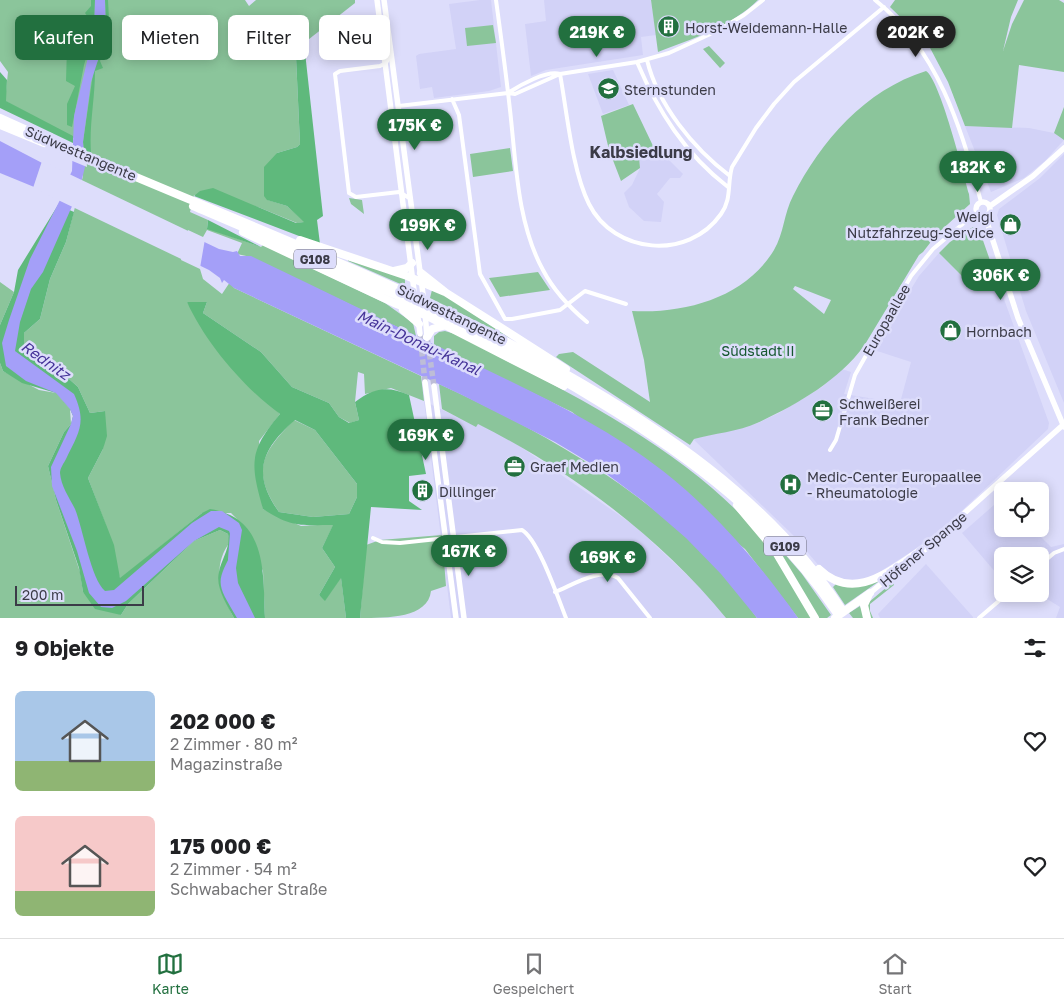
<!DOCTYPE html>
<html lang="de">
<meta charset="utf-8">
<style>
body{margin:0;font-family:"Golos Text",sans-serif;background:#f6f6f6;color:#202124;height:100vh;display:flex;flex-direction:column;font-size:19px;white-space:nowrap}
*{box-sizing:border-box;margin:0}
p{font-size:16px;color:#757577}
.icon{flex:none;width:28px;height:28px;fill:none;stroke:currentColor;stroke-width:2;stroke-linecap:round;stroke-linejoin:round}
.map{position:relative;height:618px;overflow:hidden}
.panel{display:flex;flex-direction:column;background:#fff;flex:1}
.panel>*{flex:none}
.guide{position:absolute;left:15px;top:15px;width:500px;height:45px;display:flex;gap:10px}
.tools{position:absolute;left:994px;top:482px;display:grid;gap:10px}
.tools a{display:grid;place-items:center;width:55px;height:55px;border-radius:8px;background:#fff;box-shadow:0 2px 12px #0003;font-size:25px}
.scale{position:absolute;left:15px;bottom:12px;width:129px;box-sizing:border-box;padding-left:5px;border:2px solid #3b3b47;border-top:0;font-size:14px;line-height:18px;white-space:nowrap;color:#3b3b47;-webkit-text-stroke:4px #ddddfb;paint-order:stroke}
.price{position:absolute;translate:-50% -42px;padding:0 11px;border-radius:18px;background:#22703f;color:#fff;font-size:16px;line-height:32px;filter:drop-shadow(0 1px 2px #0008)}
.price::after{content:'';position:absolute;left:50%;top:30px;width:15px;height:11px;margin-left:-8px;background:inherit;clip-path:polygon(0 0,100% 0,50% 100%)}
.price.selected{background:#222;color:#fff}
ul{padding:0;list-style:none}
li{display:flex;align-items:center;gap:15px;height:125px;padding:0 15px}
li span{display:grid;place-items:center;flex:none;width:140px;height:100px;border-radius:8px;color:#555}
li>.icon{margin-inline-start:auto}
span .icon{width:60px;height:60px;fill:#fffc;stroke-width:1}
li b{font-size:21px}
h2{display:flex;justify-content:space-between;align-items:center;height:60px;padding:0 15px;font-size:21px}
.tag{padding:0 18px;border-radius:8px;background:#fff;box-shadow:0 2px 12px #0003;font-size:18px;line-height:45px}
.tag.selected{background:#22703f;color:#fff}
.tabs{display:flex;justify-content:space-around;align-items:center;height:70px;border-top:1px solid #e0e0e0;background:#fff;font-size:14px;color:#757577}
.tabs a{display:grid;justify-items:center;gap:2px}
.tabs .selected{color:#22703f}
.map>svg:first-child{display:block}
</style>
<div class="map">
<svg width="1064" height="618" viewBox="0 0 1064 618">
<rect width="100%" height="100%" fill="#ddddfb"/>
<path fill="#d2d2f7" d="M480 0H491L501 87 489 91 434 98 432 87 420 89 416 56 419 54 456 49 449 4Z
M544 0H651L656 35 641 37 643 55 546 70 531 76 525 24 546 21Z
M613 70 629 105 603 114 588 74Z
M965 126 1029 128 1054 133 1064 140 1045 161 1024 178 991 192Z
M658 149 683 174 680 178H670L657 194 664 202 661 222 644 221 629 207 624 193 632 185 640 168 639 157Z
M1064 154V403L1026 311 997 215 999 209 1040 178Z
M939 253 965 279 993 269 1049 423 1048 429 952 520 914 550 867 580 855 583 825 573 793 535 693 439 758 423 779 413 822 387 842 369 851 372 844 394 900 403 911 362 874 350 919 276Z
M424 401 476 426 478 424 505 436 635 526 703 590 726 618H451Z
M1002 498V529H1033L1051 547 1064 544V618H1056L1060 607 1039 594 1040 556H1002V580L962 533Z
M926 564 973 617V618H880L878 614Z"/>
<path fill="#8bc59b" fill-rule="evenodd" d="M0 0H245L249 6 256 0H355V3L304 43 285 25C285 37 294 45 296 57L300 144 297 147 277 153 268 200 287 206 305 222 297 223 258 207 194 195 190 212 208 220 207 228 261 247 263 245 385 303 413 323 416 336 251 257 237 254 242 243 207 230 203 237 188 230 181 260 200 269 203 279 222 294 230 282 234 288 421 376 424 401 391 388 365 394 364 374 358 372 355 402 359 420 350 423 339 417 329 403 292 387 261 352 203 313 207 302H187L245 381 280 414 259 441 263 509 301 526 334 524 322 548 335 567 319 595 325 600 341 577 346 618H265L263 571 237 519 231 513H202L120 579 105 523 88 478 103 449 105 411 90 413 78 387 50 362 24 350V333L40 319 50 279 66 242 83 176V143L5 101 8 72 0 61Z
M651 0H758C732 26 692 39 658 52Z
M895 0H1018L1011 17 1003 51 1012 24 1024 0H1059L1064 3V72L1019 65 1012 128 965 126 948 82 928 44 890 7Z
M493 25 496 43 467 46 465 28Z
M709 46 725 63 720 68 703 49Z
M926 71C940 80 963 172 969 194L970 204 937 234 923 252 919 255 864 346C837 382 796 405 757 423 740 431 712 434 694 439L690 445 556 357 559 354 573 352 650 402 644 360 632 311C686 314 746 297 774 250 784 233 784 213 793 196 821 141 865 90 926 71ZM795 286 831 300 824 314 793 289Z
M633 104 655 150 639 157 640 168 621 181 609 150 601 116Z
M1064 107V140L1054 133Z
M510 148 513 171 473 177 470 154Z
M349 198 362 200 364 214 351 204Z
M973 227 979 229 993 269 965 279 939 253 950 242Z
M348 260 405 278V286L348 261Z
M538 272 550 290 500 297 489 278Z
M0 282 14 292 0 325Z
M432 290 440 292 510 338 430 298Z
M445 331C467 337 487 351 507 361 584 399 681 453 741 515 770 545 791 583 813 618H798L745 549 572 412 434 345V336L439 332Z
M0 363 3 371 39 390 56 393 70 409 71 424 64 432 48 466 56 500 80 572 83 592 121 615 128 604 194 541 220 530 228 534 230 542C211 567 221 594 234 618H0Z
M439 384C558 439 680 507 757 618H726C660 537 570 470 478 424L476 427 442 409Z
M294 420 315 430 357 484V497L349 514 313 517 279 512C250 470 263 452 294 420Z
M442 535 446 586 431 591C428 618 388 618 360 618L366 545 380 540Z
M770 537 802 574 831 615 827 618H818L768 539Z
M888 575 845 605 833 587 836 584 844 586Z
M893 582 894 585 870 604V611L873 618H869L867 605 869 602Z
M860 606 866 618H853L849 613Z"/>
<path fill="#5fb97c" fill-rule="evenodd" d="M91 0H95L94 32 84 65 72 127 67 125V104L75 86 66 81 67 47 85 43 90 20 85 13 91 6Z
M105 0H108L110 39 100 61 103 68 95 71C95 99 89 125 91 153L84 150 83 142 94 67 102 54 106 35Z
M285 24 304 43 323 216 317 220 320 244 194 196 200 191 213 188 296 223 304 222 287 206 267 200 264 196V167L277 153 297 147 300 144 296 57C294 45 285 37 285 24Z
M0 72 7 80 6 101 73 136V143L0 108Z
M58 205 74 212 66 242 50 279 40 319 24 333V350L50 362 78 387 90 413 105 411 107 436 103 449 88 478 114 545 120 578 202 513 210 509C267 518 263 571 265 618H234C227 605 215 587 219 572 221 560 231 547 228 534L220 530 194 541 128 604 121 615 95 609 83 592 79 568 56 500 48 466 64 432 71 424 73 416 70 409 56 393 22 383 3 371 0 363V325L14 292 18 270Z
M208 220 261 247 207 229Z
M187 302H207L203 313 261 352 292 387 329 403 339 417 349 423 359 420 355 402C375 387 388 386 409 395L426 474 409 476V501L422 510 371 507 360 618H346L341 578 325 601 319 595 335 567 322 548 333 525C301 525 292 528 263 509 250 463 249 451 280 414 244 388 205 342 187 302ZM295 420 315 430 357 484V497L349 514 313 517 279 512C251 473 262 449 295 420Z"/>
<path fill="#a49ff8" d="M95 0H105L106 35 91 82 83 142 85 167 81 183 219 249 233 252 237 251 240 256H251C318 288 385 321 452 353 524 388 599 421 663 471 715 512 760 564 798 618H757L721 574 686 538 643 501 600 469 555 442 460 394 234 288 224 280 222 283 220 278 209 270 73 204 43 272 31 289 20 322 15 351 74 394C87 423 79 432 66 459 64 463 60 468 60 473 61 486 69 497 75 509 83 529 91 579 105 591L114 590 192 523 211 511H222L239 523 242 530 236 568 238 583 255 618H237C216 582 215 584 235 547L229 531 219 527 194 541 126 601 112 608 101 607 89 593 77 551 52 486 51 467 71 424 73 416 70 409 56 393 26 381 6 366 2 343 9 320 30 259 61 198 0 173V141L69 177 72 171 74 116 94 32Z"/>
<path fill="#ddddfb" d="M70 145 86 151 87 167 70 160Z
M42 161 205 239 200 268 33 188Z"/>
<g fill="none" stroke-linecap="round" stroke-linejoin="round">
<path stroke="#a49ff8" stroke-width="8" d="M232 559 234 533"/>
<path stroke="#bdbdd7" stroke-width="5.5" stroke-dasharray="5.5 3" stroke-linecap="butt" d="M420 334 425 382
M427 337 434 386"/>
<path stroke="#fff" stroke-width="4" d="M496 0C501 37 506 73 510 110 516 162 517 223 543 270 554 291 569 307 587 322
M875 0C937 49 962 128 981 202
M391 54 386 63 380 66 340 71 335 74 349 193 356 197 399 192 411 199
M647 60C658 105 693 148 730 176
M637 62C658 111 685 154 728 187
M560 74C567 112 572 170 589 204 614 254 688 261 721 214 732 199 727 184 732 167L756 128 774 104 794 82 884 7
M508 93C520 85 547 70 560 74
M452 99 459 115 480 274 505 319H512L560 310 585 291 626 304
M399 106 508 93 515 94 560 74 637 62 669 53 717 31 744 15 763 0
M830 450 836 440 855 375 911 276 933 249 977 212
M373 538 382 542 400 543 522 530C538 539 558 598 566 618
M1040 565 1054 553 1064 549
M555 592C573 585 600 567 618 578L650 618
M979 618 1007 594"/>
<path stroke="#fff" stroke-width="5.5" d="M377 0 414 290
M384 0 423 294
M976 209a7 7 0 1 1 14 0a7 7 0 1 1-14 0Z
M990 206 1033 176 1064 148
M985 216 1018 318 1064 427
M417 309 420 334
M425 312 427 337
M425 382 456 618
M434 386 464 618
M922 551 1064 424
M870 593 905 564"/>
<path stroke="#fff" stroke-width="8" d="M0 118C203 211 416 281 607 398 698 454 782 518 841 608
M0 125 44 143
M193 206C331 265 469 323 597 401 690 457 775 521 836 612
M243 232 394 303 425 315 564 386
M300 240 407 276 445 292
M394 271 407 268 412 263
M421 273 445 292 566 369
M403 310 419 324
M427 337 432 329 443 326
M737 505 774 549 815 618
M819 569C855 604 891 569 925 548
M835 618 870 593
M867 618 864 605 869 594"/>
</g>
<defs>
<symbol id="building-disc" viewBox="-11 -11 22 22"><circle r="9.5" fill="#22703f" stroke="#ddddfb"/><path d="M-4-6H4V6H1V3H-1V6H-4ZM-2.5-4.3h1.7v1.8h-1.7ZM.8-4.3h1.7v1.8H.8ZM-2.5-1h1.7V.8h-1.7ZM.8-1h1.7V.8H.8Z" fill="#fff"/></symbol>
<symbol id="school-disc" viewBox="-11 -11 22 22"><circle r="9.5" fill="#22703f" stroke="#ddddfb"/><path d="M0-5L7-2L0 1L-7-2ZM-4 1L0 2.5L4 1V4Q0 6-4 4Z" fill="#fff"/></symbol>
<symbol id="shop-disc" viewBox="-11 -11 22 22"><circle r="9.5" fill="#22703f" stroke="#ddddfb"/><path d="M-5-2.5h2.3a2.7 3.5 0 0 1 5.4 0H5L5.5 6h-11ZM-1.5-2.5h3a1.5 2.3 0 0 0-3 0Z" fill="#fff"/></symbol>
<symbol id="office-disc" viewBox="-11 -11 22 22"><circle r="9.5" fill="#22703f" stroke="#ddddfb"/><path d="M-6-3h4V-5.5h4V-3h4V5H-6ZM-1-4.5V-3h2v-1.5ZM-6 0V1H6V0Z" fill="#fff"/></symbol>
<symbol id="hospital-disc" viewBox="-11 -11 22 22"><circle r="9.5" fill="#22703f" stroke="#ddddfb"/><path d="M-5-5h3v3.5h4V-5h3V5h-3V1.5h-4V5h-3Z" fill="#fff"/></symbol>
</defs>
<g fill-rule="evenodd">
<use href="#building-disc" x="656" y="14" width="25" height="25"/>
<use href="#school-disc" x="596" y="76" width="25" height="25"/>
<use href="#shop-disc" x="998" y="212" width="25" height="25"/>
<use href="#shop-disc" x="938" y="318" width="25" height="25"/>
<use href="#office-disc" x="810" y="398" width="25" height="25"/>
<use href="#office-disc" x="502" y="454" width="25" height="25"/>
<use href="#hospital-disc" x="778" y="472" width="25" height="25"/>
<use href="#building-disc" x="410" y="478" width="25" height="25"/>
</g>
<g text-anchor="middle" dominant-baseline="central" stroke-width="5" stroke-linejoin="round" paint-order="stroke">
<g fill="#ddddfb" stroke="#6c6c7d" stroke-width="1">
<rect x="294" y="249.5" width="42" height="19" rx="4"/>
<rect x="764" y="536.5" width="42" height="19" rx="4"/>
</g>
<g font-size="12" font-weight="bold" fill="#3b3b47">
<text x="315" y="259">G108</text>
<text x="785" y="546">G109</text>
</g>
<g font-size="14" fill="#3b3b47" stroke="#ddddfb" text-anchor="start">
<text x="685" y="27">Horst-Weidemann-Halle</text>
<text x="624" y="89">Sternstunden</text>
<text x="994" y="216" text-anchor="end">Weigl<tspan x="994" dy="16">Nutzfahrzeug-Service</tspan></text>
<text x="966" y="331">Hornbach</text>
<text x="839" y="403">Schweißerei<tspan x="839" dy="16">Frank Bedner</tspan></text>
<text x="530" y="466">Graef Medien</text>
<text x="807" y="476">Medic-Center Europaallee<tspan x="807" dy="16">- Rheumatologie</tspan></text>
<text x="439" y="491">Dillinger</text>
</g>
<g font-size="14" fill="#3b3b47" stroke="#ddddfb">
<text transform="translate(81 153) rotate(23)">Südwesttangente</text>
<text transform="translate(452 314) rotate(26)">Südwesttangente</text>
<text transform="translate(886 320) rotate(-60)">Europaallee</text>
<text transform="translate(923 549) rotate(-40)">Höfener Spange</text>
</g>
<g font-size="14" fill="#15572f" stroke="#ddddfb">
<text x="758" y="350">Südstadt II</text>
</g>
<g font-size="15" font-style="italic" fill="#463499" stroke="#ddddfb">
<text transform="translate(419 342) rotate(25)">Main-Donau-Kanal</text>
<text transform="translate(46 360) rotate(35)">Rednitz</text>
</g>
<g font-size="16" font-weight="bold" fill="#3b3b47" stroke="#ddddfb">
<text x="641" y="152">Kalbsiedlung</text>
</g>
</g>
</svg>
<div class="tools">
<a><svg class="icon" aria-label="locate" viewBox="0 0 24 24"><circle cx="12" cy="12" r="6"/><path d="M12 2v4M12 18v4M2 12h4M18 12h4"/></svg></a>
<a><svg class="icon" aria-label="layers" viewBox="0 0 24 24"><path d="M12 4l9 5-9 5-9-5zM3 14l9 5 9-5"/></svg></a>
</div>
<div class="scale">200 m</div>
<b class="price" style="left:597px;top:58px">219K €</b>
<b class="price selected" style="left:916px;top:58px">202K €</b>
<b class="price" style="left:415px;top:151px">175K €</b>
<b class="price" style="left:978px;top:193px">182K €</b>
<b class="price" style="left:428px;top:251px">199K €</b>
<b class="price" style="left:1001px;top:301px">306K €</b>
<b class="price" style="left:426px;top:461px">169K €</b>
<b class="price" style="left:469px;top:577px">167K €</b>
<b class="price" style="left:608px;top:583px">169K €</b>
<div class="guide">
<a class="tag selected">Kaufen</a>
<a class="tag">Mieten</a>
<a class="tag">Filter</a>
<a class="tag">Neu</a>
</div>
</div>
<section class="panel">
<h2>9 Objekte<svg class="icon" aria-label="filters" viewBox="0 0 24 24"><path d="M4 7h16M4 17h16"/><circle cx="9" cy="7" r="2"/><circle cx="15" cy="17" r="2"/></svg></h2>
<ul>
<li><span style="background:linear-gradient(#a9c7e8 70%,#8fb573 0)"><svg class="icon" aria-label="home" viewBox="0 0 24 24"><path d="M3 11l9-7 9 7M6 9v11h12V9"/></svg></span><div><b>202 000 €</b><p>2 Zimmer · 80 m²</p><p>Magazinstraße</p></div><svg class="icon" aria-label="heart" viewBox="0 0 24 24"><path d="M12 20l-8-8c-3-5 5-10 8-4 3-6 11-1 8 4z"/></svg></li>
<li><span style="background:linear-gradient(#f6c9c9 75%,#8fb573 0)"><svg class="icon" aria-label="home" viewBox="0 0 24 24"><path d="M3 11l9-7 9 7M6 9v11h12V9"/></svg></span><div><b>175 000 €</b><p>2 Zimmer · 54 m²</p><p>Schwabacher Straße</p></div><svg class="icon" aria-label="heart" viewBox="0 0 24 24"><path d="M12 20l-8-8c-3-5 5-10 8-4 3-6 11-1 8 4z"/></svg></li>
</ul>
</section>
<nav class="tabs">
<a class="selected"><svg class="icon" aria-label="map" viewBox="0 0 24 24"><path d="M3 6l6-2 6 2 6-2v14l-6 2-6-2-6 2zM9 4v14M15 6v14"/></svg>Karte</a>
<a><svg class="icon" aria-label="saved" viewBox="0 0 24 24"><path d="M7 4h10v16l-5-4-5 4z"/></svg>Gespeichert</a>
<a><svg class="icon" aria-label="home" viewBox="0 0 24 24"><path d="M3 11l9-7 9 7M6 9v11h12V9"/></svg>Start</a>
</nav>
